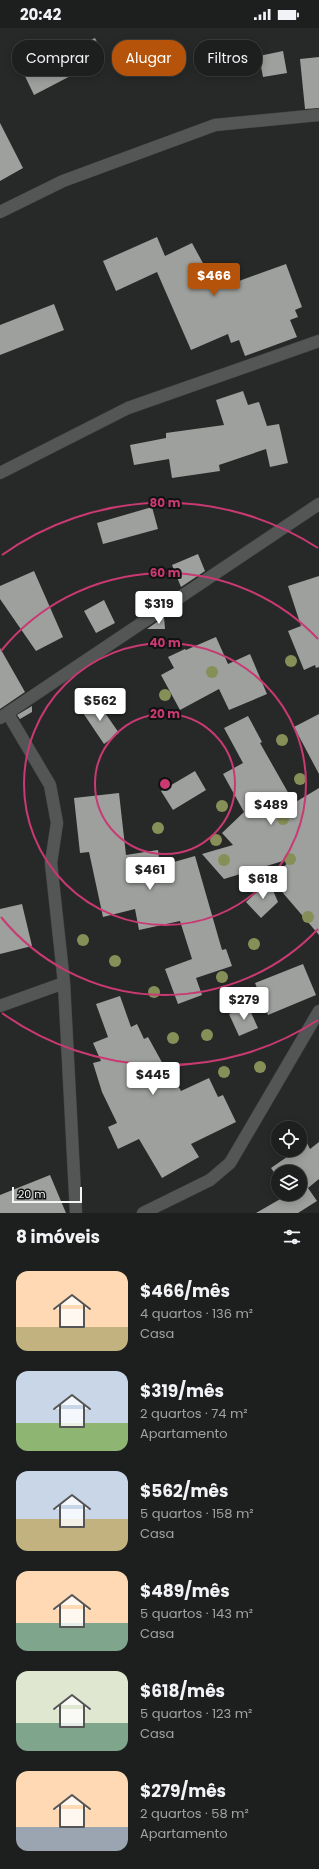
<!DOCTYPE html>
<html lang="pt">
<meta charset="utf-8">
<style>
body{margin:0;font-family:Poppins,sans-serif;background:#252727;color:#f1f3f6;height:100vh;display:flex;flex-direction:column;font-size:15px;white-space:nowrap}
*{box-sizing:border-box;margin:0}
p{font-size:13px;color:#a0a2a4}
.icon{flex:none;width:22px;height:22px;fill:none;stroke:currentColor;stroke-width:2;stroke-linecap:round;stroke-linejoin:round}
.map{position:relative;height:1185px;overflow:hidden}
.panel{display:flex;flex-direction:column;background:#1d1f1e;flex:1}
.panel>*{flex:none}
.hud{position:absolute;left:12px;top:12px;width:295px;height:36px;display:flex;gap:8px}
.controls{position:absolute;left:271px;top:1093px;display:grid;gap:8px}
.controls a{display:grid;place-items:center;width:36px;height:36px;border-radius:50%;background:#1d1f1e;box-shadow:0 2px 10px #0003,0 0 0 1px #3b3d3c;font-size:20px}
.scale{position:absolute;left:12px;bottom:10px;width:70px;box-sizing:border-box;padding-left:4px;border:2px solid #f3f5f4;border-top:0;font-size:11px;line-height:14px;white-space:nowrap;color:#f3f5f4;-webkit-text-stroke:3px #101211;paint-order:stroke}
.price{position:absolute;translate:-50% -34px;padding:0 9px;border-radius:4px;background:#fff;color:#222;font-size:13px;line-height:26px;filter:drop-shadow(0 1px 2px #0008)}
.price::after{content:'';position:absolute;left:50%;top:24px;width:12px;height:9px;margin-left:-6px;background:inherit;clip-path:polygon(0 0,100% 0,50% 100%)}
.price.on{background:#b45309;color:#fff}
ul{padding:0;list-style:none}
li{display:flex;align-items:center;gap:12px;height:100px;padding:0 16px}
li span{display:grid;place-items:center;flex:none;width:112px;height:80px;border-radius:12px;color:#555}
li>.icon{margin-inline-start:auto}
span .icon{width:48px;height:48px;fill:#fffc;stroke-width:1}
li b{font-size:17px}
h2{display:flex;justify-content:space-between;align-items:center;height:48px;padding:0 16px;font-size:17px}
.chip{padding:0 14px;border-radius:16px;background:#1d1f1e;box-shadow:0 2px 10px #0003,0 0 0 1px #3b3d3c;font-size:14px;line-height:36px}
.chip.on{background:#b45309;color:#fff}
.status{display:flex;justify-content:space-between;align-items:center;height:28px;padding:0 20px;background:#1d1f1e;direction:ltr}
.status svg{height:11px;fill:currentColor}
.map>svg:first-child{display:block}
</style>
<div class="status"><b>20:42</b><svg viewBox="0 0 49 12"><path d="M0 12V9h3v3zM5 12V6h3v6zM10 12V3h3v9zM15 12V0h3v12zM26 1h20v11H26zM47 4h2v5h-2z"/></svg></div>
<div class="map">
<svg width="319" height="1185" viewBox="0 0 319 1185">
<rect width="100%" height="100%" fill="#272928"/>
<path fill="#9da09d" d="M95 10 105 30 34 67 23 44Z
M283 23 287 45 263 49 259 28Z
M319 29V80L305 81 300 31Z
M0 95 23 140 0 153Z
M157 209 165 228 192 215 217 261 286 236 302 279 295 282 298 289 290 292 297 309 245 328 239 312 231 315 228 306 191 322 157 244 116 263 103 233Z
M54 276 64 302 0 327V297Z
M243 363 248 377 259 374 267 398 279 396 288 435 270 439 266 421 219 437 220 443 172 450 169 431 134 437 130 417 166 410V405L224 397 216 372Z
M152 479 158 501 103 516 97 495Z
M198 526 205 543 181 559 172 537Z
M34 543 63 609 36 623 0 571V558Z
M319 548V639L316 640 315 637 304 642 288 603 301 598 288 558Z
M104 572 115 595 96 605 84 583Z
M164 589 165 601H147Z
M216 609 228 636 250 626 267 666 229 682 219 661 180 682 161 647 174 640 168 629 185 621 186 622Z
M0 620 25 664 0 681Z
M96 672 119 705 104 716 81 682Z
M32 678V684L20 691 17 687Z
M319 686V746L294 699Z
M248 688 262 714 260 715 294 775 319 760V907L271 851 293 830 224 851 202 826 233 817 222 805 244 784 223 746 243 735 224 700Z
M195 743 206 762 173 782 161 763Z
M119 765 126 827 158 822 160 838 195 828 222 922 226 921 232 938 196 950 202 967 178 976 165 941 192 931 180 893 139 902 135 881 103 889 89 824 80 825 74 770Z
M269 853 278 874 261 890 246 874Z
M22 876 32 918 0 926V881Z
M303 936 316 967 268 987 255 955Z
M120 968 131 999 137 996 144 1011 148 1009 169 1047 171 1046 181 1063 209 1050 218 1069 223 1067 236 1094 191 1116 199 1129 162 1150 139 1111 118 1121 108 1099 117 1095 102 1064 93 1035 101 1033 93 1015 108 1009 96 976Z
M248 978 258 1000 239 1008 229 986Z
M319 1114V1151L308 1160 317 1173 298 1185H256L289 1166H300V1144H278V1150L271 1140 297 1122H300V1120L307 1115 310 1121Z
M50 1147 66 1185H0V1167Z"/>
<g fill="none" stroke-linecap="round" stroke-linejoin="round">
<defs>
<path id="minor" d="M0 184 63 153 215 97 319 87
M0 445 128 380 319 313
M8 686 50 757 57 795 51 835 64 955 76 1185
M0 690 319 476
M0 978 64 955
M143 1185 210 1152 230 1135 319 983"/>
</defs>
<use href="#minor" stroke="#424443" stroke-width="13"/>
<use href="#minor" stroke="#535655" stroke-width="12"/>
</g>
<g fill="#868f58">
<circle cx="291" cy="633" r="6"/>
<circle cx="212" cy="644" r="6"/>
<circle cx="165" cy="667" r="6"/>
<circle cx="282" cy="712" r="6"/>
<circle cx="300" cy="751" r="6"/>
<circle cx="222" cy="778" r="6"/>
<circle cx="283" cy="791" r="6"/>
<circle cx="158" cy="800" r="6"/>
<circle cx="216" cy="812" r="6"/>
<circle cx="290" cy="831" r="6"/>
<circle cx="224" cy="832" r="6"/>
<circle cx="308" cy="889" r="6"/>
<circle cx="83" cy="912" r="6"/>
<circle cx="254" cy="916" r="6"/>
<circle cx="115" cy="933" r="6"/>
<circle cx="222" cy="949" r="6"/>
<circle cx="154" cy="964" r="6"/>
<circle cx="207" cy="1007" r="6"/>
<circle cx="173" cy="1010" r="6"/>
<circle cx="260" cy="1039" r="6"/>
<circle cx="224" cy="1044" r="6"/>
</g>
<g fill="none" stroke="#c93972" stroke-width="2">
<circle cx="165" cy="756" r="70"/>
<circle cx="165" cy="756" r="141"/>
<path d="M318 901A211 211 0 0 1 1 889M1 623A211 211 0 0 1 318 611"/>
<path d="M318 992A281 281 0 0 1 2 985M2 527A281 281 0 0 1 318 520"/>
</g>
<circle cx="165" cy="756" r="6" fill="#c93972" stroke="#101211" stroke-width="2"/>
<g font-size="12" text-anchor="middle" font-weight="bold" fill="#c93972" stroke="#101211" stroke-width="4" stroke-linejoin="round" paint-order="stroke">
<text x="165" y="479">80 m</text>
<text x="165" y="549">60 m</text>
<text x="165" y="619">40 m</text>
<text x="165" y="690">20 m</text>
</g>
</svg>
<div class="controls">
<a><svg class="icon" aria-label="locate" viewBox="0 0 24 24"><circle cx="12" cy="12" r="6"/><path d="M12 2v4M12 18v4M2 12h4M18 12h4"/></svg></a>
<a><svg class="icon" aria-label="layers" viewBox="0 0 24 24"><path d="M12 4l9 5-9 5-9-5zM3 14l9 5 9-5"/></svg></a>
</div>
<div class="scale">20 m</div>
<b class="price on" style="left:214px;top:269px">$466</b>
<b class="price" style="left:159px;top:597px">$319</b>
<b class="price" style="left:100px;top:694px">$562</b>
<b class="price" style="left:271px;top:798px">$489</b>
<b class="price" style="left:150px;top:863px">$461</b>
<b class="price" style="left:263px;top:872px">$618</b>
<b class="price" style="left:244px;top:993px">$279</b>
<b class="price" style="left:153px;top:1068px">$445</b>
<div class="hud">
<a class="chip">Comprar</a>
<a class="chip on">Alugar</a>
<a class="chip">Filtros</a>
</div>
</div>
<section class="panel">
<h2>8 imóveis<svg class="icon" aria-label="filters" viewBox="0 0 24 24"><path d="M4 7h16M4 17h16"/><circle cx="9" cy="7" r="2"/><circle cx="15" cy="17" r="2"/></svg></h2>
<ul>
<li><span style="background:linear-gradient(#ffd9b3 70%,#c2b280 0)"><svg class="icon" aria-label="home" viewBox="0 0 24 24"><path d="M3 11l9-7 9 7M6 9v11h12V9"/></svg></span><div><b>$466/mês</b><p>4 quartos · 136 m²</p><p>Casa</p></div></li>
<li><span style="background:linear-gradient(#c9d6e8 65%,#8fb573 0)"><svg class="icon" aria-label="home" viewBox="0 0 24 24"><path d="M3 11l9-7 9 7M6 9v11h12V9"/></svg></span><div><b>$319/mês</b><p>2 quartos · 74 m²</p><p>Apartamento</p></div></li>
<li><span style="background:linear-gradient(#c9d6e8 60%,#c2b280 0)"><svg class="icon" aria-label="home" viewBox="0 0 24 24"><path d="M3 11l9-7 9 7M6 9v11h12V9"/></svg></span><div><b>$562/mês</b><p>5 quartos · 158 m²</p><p>Casa</p></div></li>
<li><span style="background:linear-gradient(#ffd9b3 65%,#7fa58c 0)"><svg class="icon" aria-label="home" viewBox="0 0 24 24"><path d="M3 11l9-7 9 7M6 9v11h12V9"/></svg></span><div><b>$489/mês</b><p>5 quartos · 143 m²</p><p>Casa</p></div></li>
<li><span style="background:linear-gradient(#dfe7d0 65%,#7fa58c 0)"><svg class="icon" aria-label="home" viewBox="0 0 24 24"><path d="M3 11l9-7 9 7M6 9v11h12V9"/></svg></span><div><b>$618/mês</b><p>5 quartos · 123 m²</p><p>Casa</p></div></li>
<li><span style="background:linear-gradient(#ffd9b3 70%,#9aa5b1 0)"><svg class="icon" aria-label="home" viewBox="0 0 24 24"><path d="M3 11l9-7 9 7M6 9v11h12V9"/></svg></span><div><b>$279/mês</b><p>2 quartos · 58 m²</p><p>Apartamento</p></div></li>
</ul>
</section>
